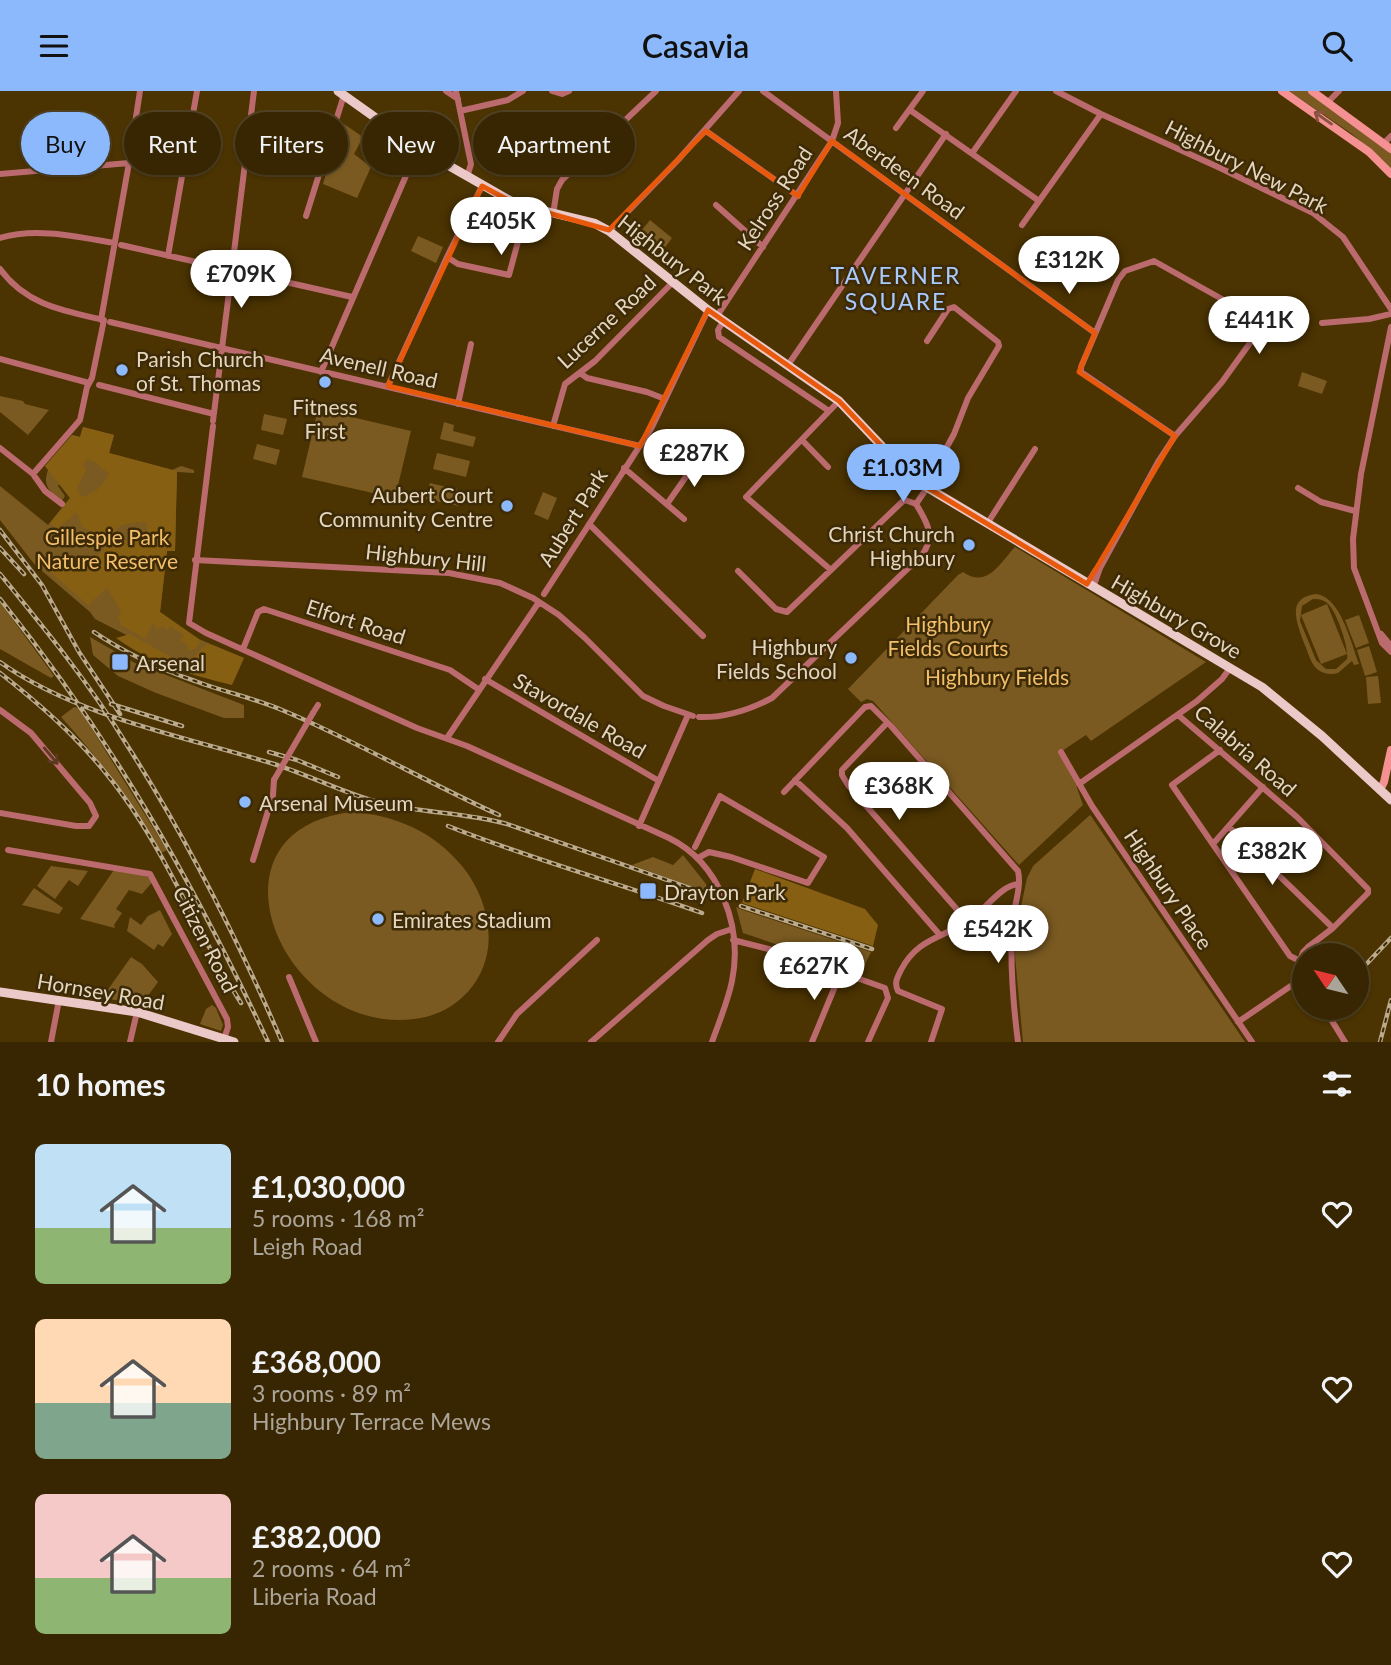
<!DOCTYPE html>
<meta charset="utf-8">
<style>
body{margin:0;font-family:Lato,sans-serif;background:#433211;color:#f1f3f6;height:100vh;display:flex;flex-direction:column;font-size:26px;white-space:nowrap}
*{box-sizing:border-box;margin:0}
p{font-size:23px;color:#aba599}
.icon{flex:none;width:38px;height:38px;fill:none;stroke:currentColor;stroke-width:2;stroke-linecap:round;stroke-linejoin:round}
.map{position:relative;height:951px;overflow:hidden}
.details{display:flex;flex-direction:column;background:#382602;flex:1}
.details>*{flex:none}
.banner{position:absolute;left:21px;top:21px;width:700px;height:63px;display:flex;gap:14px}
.needle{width:46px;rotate:305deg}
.fabs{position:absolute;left:1292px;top:852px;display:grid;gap:14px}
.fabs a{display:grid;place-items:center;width:77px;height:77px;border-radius:50%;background:#382602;box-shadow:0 2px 5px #0004,0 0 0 2px #524324;font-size:35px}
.price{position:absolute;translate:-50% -60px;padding:0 16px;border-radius:24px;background:#fff;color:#222;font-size:23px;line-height:46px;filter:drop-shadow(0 2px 4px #0008)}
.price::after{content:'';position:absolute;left:50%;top:42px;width:21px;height:16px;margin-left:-10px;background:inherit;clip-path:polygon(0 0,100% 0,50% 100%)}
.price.current{background:#8cb9fc;color:#111}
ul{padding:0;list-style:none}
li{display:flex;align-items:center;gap:21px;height:175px;padding:0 35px}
li span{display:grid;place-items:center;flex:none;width:196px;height:140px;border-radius:10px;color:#555}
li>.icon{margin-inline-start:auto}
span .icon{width:84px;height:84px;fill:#fffc;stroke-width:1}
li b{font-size:30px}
h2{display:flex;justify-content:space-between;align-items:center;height:84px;padding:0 35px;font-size:30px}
.pill{padding:0 24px;border-radius:32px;background:#382602;box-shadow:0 2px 5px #0004,0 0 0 2px #524324;font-size:24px;line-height:63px}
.pill.current{background:#8cb9fc;color:#111}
header{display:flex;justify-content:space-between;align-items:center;height:91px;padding:0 35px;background:#8cb9fc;color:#111;font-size:32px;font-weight:600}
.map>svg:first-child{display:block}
</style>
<header><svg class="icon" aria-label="menu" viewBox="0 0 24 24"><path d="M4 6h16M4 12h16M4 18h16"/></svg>Casavia<svg class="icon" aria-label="search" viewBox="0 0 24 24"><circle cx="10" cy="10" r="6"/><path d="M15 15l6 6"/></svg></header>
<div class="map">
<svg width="1391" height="951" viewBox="0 0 1391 951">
<rect width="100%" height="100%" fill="#4b3302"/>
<path fill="#7a5a21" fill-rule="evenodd" d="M1289 0H1308L1391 61V78L1352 43Z
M341 31 363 46 354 63 371 76 357 107 323 93Z
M650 129 672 147 663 159 641 140Z
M418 145 443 156 436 172 411 160Z
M1302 281 1327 290 1322 303 1298 295Z
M0 305 23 310 25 313 49 319 28 344 0 321Z
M318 318 411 340 395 407 302 386Z
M264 323 287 328 283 344 261 339Z
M444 331 454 334 453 340 476 346 473 356 440 348Z
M83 336 114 344 109 362 172 379 181 375 194 379V382L177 381 175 460H167L160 521 194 546 244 567 177 575 144 553 95 528 90 521 35 474 0 429V395L48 434 70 407 59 393 58 395 65 405 62 410C50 400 42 396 48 379L45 375 72 344 80 346Z
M257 353 280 359 276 374 253 368Z
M437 362 470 370 466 386 433 378Z
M430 392 463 400 459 415 426 408Z
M543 401 557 407 548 429 534 423Z
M1015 456 1206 571 1091 650 1086 644 1059 662 1075 691 1083 714 1019 774 873 610 867 608 861 611 848 598 958 484 963 481C987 498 1000 472 1015 456Z
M1317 503C1341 507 1351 552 1359 573L1354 574 1352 570 1338 582C1331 584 1323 583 1317 578 1310 572 1308 560 1304 552 1297 532 1285 506 1317 503ZM1313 508C1320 508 1325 509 1329 514 1337 522 1349 557 1347 568L1336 578H1326L1316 569 1300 530 1302 515Z
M0 511 54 585 51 587 0 558Z
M1327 513 1347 563 1321 573 1301 524Z
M1359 524 1369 552 1356 557 1345 529Z
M90 546 135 572 244 614V627H224L156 602 118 585 93 564Z
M1369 555 1377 581 1365 585 1357 559Z
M1378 585 1381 612 1368 613 1366 586Z
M74 616 79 617 167 759 161 762C133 712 99 668 61 626Z
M351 721C395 724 433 740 462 775 485 803 497 845 482 879 471 904 448 922 421 927 284 951 194 740 351 721Z
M1090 724 1091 725 1245 951H1023L1015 865 1016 839 1027 787 1033 775Z
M683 764 706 793 707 801 632 774 653 766 673 774Z
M51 775 88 780 78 795 69 789 55 808 37 795Z
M116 776 155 788 142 803 129 799 116 818 122 822 114 834 115 837 80 828Z
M34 797 63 817 59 823 22 814Z
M736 816 740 818 871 861 861 882 743 842Z
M160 819 172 843 163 856 158 853 154 859 127 840 130 826 141 834 148 825Z
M131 866 142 873 158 891 142 913 102 907Z
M212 914 216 917 223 934 221 940 200 933 206 918Z"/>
<path fill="#865f13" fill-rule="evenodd" d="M83 336 114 344 109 362 177 380 175 460H167L160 521 199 548 200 552 194 558 188 559 187 553 180 549 184 544 170 535 168 539 162 535 157 539 153 532 145 548 120 533 121 531 118 528 121 520 107 497 88 514 49 480 47 471H55L70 463 86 474 105 458 99 444 82 436 77 421 57 438 50 432 70 407 45 375 72 344 80 346ZM87 368 95 371 109 383C103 395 94 403 81 406L77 397 86 379 83 374ZM137 431 147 432V446L130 448 120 453 116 438 122 434Z
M130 543 180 571 190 570 207 553 212 554 244 567 232 594C191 584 150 572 116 547Z
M755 778 865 818 878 834 873 855 742 812Z"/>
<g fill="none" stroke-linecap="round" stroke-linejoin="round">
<path stroke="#bb6b6e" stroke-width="6" d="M446 0 458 8
M456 0 471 73 467 86
M552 0 562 3 569 0
M763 0 1095 242
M1056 0 1101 23 1218 76 1313 122 1343 146 1391 218
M1328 11 1339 0
M910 19 1039 110
M460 20 508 9 523 0
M896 37 923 0
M706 40 798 105
M1384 52 1391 45
M973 61 1016 0
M130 65 140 0
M0 83 129 72 101 229
M716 114 763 156
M553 123 557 98 562 89 656 0
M306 125 344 4
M1022 134 1101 23
M609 140 678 69 739 0
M0 147C36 136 78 146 114 152
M121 154 352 206
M168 165 197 0
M447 166 458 173 509 184 527 117
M0 178C26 214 64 220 104 229L92 287 87 296 80 329 33 383
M717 225 832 50 838 32 836 0
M724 229 718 239 719 246 829 320
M110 231 640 355
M1322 232 1369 228 1391 223
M1391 236 1361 383 1353 448 1354 477 1382 552 1391 561
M0 268 89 292
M788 274 946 43
M321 281 418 57
M580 282 587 287 647 301 665 308
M99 294 214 323
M388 295 447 166 482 95
M458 313 471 253
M213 330 254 0
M213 335 189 532 206 542 417 637 467 655 669 747C720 772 743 836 732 890 728 910 719 931 712 951
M553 335 565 293 595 270 673 191
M802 349 828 376
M0 357 33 383 45 400 62 413
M624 377 684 428
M925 396 954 343 968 307 999 255 998 251 954 216 948 218 927 250
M1298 397 1321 411 1355 420
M667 413 699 367
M589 433 703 545
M987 433 1035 358
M195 469 449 482 500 492 533 507 559 524 585 547 643 605 664 615 693 625
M1100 477 1158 371 1175 345 1222 291 1250 252 1249 235 1238 217 1154 170 1125 180 1118 189 1081 276V281L1175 345
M831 479 746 406 839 310
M738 480 776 518 787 521 902 411 905 409 916 413
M1087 493 1095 480 1100 477 1093 497
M544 503 652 336 708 219
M1381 543 1391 555
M243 558 258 521 264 518 450 579 478 598
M485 588 659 690
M0 619 31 642 90 712 96 725 89 735H76L0 722
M313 622 318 614
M1178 624 1297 726 1368 798V802L1333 837 1308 856 1303 861 1300 870
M699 626C725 627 749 619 772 607L922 464C936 445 927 431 916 413L927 397
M887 632 842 679V684L848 694 968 831
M447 647 539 511
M1220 659 1172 694 1290 865 1300 870 1304 882
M1061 661 1092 715 1252 951
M795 689 847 737 939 843
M1079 693 1197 610 1222 588 1230 577
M784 701 865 616 871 615 891 635 1018 780C1022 797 1013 817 1012 835 1010 874 1013 912 1018 951
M639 735 688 624
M1229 736 1333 837
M1213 753 1263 696
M695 756 720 705 824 766 808 792 731 766 709 761 698 767
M8 759 150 783 227 928 228 936 224 948
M253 769 273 704 274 689
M733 849 792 864 885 897 888 907 868 951
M289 886 316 951
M1324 917 1345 951
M1238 931 1304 886
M51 951 59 909
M130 951 137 921
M498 951 517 923 597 849
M591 951 708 849 717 843 732 838
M812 951 841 881
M931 951 942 918 898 900C894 892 897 887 901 879 918 846 945 847 971 828 986 818 1001 794 1019 793"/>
<path stroke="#f59093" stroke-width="8" d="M1282 0 1369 61 1391 83
M1312 0 1391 58
M1380 699 1384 691 1391 659"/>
<path stroke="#ebc9c9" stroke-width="9" d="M338 0 418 57 516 113 594 132 609 140 708 219 839 310 913 388 1262 596 1322 645 1391 709
M0 901 137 921 234 951"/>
<defs>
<path id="rail" d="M0 439 42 494 79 561 120 623
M0 457 24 483
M0 483C45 538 90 593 127 654 187 748 238 849 282 951
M0 508C112 648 192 789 268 951
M94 541C125 562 160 578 195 590 224 601 254 607 282 619 356 650 426 691 499 724
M0 571C75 625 186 646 274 673 312 685 347 704 385 713 425 722 467 722 507 733L707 803
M0 582C51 622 94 661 131 716 173 778 201 848 241 912
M111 613 182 635
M269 661 297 669 338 686
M448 735C531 768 618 792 702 822
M741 815 872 858
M1356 884 1391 847
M1380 951 1391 909"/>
</defs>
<use href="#rail" stroke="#bbaa8c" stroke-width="4.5"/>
<use href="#rail" stroke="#3d2a07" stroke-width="2" stroke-dasharray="5" stroke-linecap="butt"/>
<path stroke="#bb6b6e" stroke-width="6" d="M274 689 313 622"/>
</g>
<defs><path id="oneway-shaft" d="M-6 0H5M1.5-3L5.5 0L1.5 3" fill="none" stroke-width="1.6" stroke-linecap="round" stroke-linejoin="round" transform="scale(1.75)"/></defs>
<use stroke="#87533f" href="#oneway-shaft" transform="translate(1323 27) rotate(-145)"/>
<use stroke="#5c3a21" href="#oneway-shaft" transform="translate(51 665) rotate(50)"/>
<path fill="none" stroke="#e8590c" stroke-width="5" stroke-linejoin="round" d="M706 40 798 105 832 50 1095 242 1079 281 1175 345 1087 493 913 388 839 310 708 219 640 355 388 295 482 95 516 113 609 139Z"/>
<g fill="#8cb9fc" stroke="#3d2a07" stroke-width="2.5">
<circle cx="122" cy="279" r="7"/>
<circle cx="325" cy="291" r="7"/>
<circle cx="507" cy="415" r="7"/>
<circle cx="969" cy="454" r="7"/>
<circle cx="851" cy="567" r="7"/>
<rect x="111" y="562" width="18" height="18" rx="3.5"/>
<circle cx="245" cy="711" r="7"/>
<rect x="639" y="791" width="18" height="18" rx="3.5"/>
<circle cx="378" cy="828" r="7"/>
</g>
<g text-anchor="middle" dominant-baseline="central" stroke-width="5" stroke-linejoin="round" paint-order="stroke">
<g font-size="21" fill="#e5d6bf" stroke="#3d2a07">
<text transform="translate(1247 75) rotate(27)">Highbury New Park</text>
<text transform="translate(905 81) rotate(36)">Aberdeen Road</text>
<text transform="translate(774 107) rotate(-57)">Kelross Road</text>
<text transform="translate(673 168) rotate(38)">Highbury Park</text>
<text transform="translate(606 230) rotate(-43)">Lucerne Road</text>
<text transform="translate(379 276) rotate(13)">Avenell Road</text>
<text transform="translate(572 426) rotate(-58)">Aubert Park</text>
<text transform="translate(426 466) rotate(6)">Highbury Hill</text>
<text transform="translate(1177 525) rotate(30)">Highbury Grove</text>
<text transform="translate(356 530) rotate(18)">Elfort Road</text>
<text transform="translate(580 624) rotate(30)">Stavordale Road</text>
<text transform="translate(1246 659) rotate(41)">Calabria Road</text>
<text transform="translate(1169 798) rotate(56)">Highbury Place</text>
<text transform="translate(206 848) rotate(63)">Citizen Road</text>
<text transform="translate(101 900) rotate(10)">Hornsey Road</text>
</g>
<g font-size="21" fill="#e5d6bf" stroke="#3d2a07" text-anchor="start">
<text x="136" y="267">Parish Church<tspan x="136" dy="24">of St. Thomas</tspan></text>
<text x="325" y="315" text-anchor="middle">Fitness<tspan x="325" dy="24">First</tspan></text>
<text x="493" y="403" text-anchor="end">Aubert Court<tspan x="493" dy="24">Community Centre</tspan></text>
<text x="955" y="442" text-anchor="end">Christ Church<tspan x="955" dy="24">Highbury</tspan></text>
<text x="837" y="555" text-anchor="end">Highbury<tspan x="837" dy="24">Fields School</tspan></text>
<text x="136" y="571">Arsenal</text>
<text x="259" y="711">Arsenal Museum</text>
<text x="664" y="800">Drayton Park</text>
<text x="392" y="828">Emirates Stadium</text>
</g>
<g font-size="21" fill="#f3bf6b" stroke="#3d2a07">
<text x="107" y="445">Gillespie Park<tspan x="107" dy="24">Nature Reserve</tspan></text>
<text x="948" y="532">Highbury<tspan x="948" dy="24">Fields Courts</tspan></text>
<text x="997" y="585">Highbury Fields</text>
</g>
<g font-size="23" letter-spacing="2" fill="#a9cafd" stroke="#3d2a07">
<text x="896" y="184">TAVERNER<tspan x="896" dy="26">SQUARE</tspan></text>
</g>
</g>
</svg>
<div class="fabs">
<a><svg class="needle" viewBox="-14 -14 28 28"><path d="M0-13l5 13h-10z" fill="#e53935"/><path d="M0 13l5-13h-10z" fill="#aba599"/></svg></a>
</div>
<b class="price" style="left:501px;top:166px">£405K</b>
<b class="price" style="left:1069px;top:205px">£312K</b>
<b class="price" style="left:241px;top:219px">£709K</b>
<b class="price" style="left:1259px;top:265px">£441K</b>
<b class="price" style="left:694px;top:398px">£287K</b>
<b class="price current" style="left:903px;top:413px">£1.03M</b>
<b class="price" style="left:899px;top:731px">£368K</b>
<b class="price" style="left:1272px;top:796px">£382K</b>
<b class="price" style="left:998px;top:874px">£542K</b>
<b class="price" style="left:814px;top:911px">£627K</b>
<div class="banner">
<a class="pill current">Buy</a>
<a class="pill">Rent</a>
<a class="pill">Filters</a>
<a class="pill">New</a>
<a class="pill">Apartment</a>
</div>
</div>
<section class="details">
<h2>10 homes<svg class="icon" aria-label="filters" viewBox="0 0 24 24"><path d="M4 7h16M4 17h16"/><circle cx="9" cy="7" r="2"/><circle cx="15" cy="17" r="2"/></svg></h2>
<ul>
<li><span style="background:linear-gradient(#bfe0f5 60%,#8fb573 0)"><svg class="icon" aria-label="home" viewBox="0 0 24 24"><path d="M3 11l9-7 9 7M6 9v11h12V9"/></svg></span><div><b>£1,030,000</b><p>5 rooms · 168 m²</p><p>Leigh Road</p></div><svg class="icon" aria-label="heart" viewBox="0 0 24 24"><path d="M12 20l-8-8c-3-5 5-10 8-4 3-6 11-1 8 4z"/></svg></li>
<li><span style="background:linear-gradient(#ffd9b3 60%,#7fa58c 0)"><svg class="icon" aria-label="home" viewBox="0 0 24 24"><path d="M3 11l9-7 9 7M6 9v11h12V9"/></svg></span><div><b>£368,000</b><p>3 rooms · 89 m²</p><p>Highbury Terrace Mews</p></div><svg class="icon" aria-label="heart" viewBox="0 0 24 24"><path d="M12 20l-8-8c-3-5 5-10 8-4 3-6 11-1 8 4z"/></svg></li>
<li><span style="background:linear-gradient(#f6c9c9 60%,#8fb573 0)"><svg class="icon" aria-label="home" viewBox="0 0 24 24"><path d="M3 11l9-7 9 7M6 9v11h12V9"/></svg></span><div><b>£382,000</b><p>2 rooms · 64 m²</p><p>Liberia Road</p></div><svg class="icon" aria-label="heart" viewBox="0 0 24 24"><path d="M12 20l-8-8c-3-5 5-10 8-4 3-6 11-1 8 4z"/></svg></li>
</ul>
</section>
